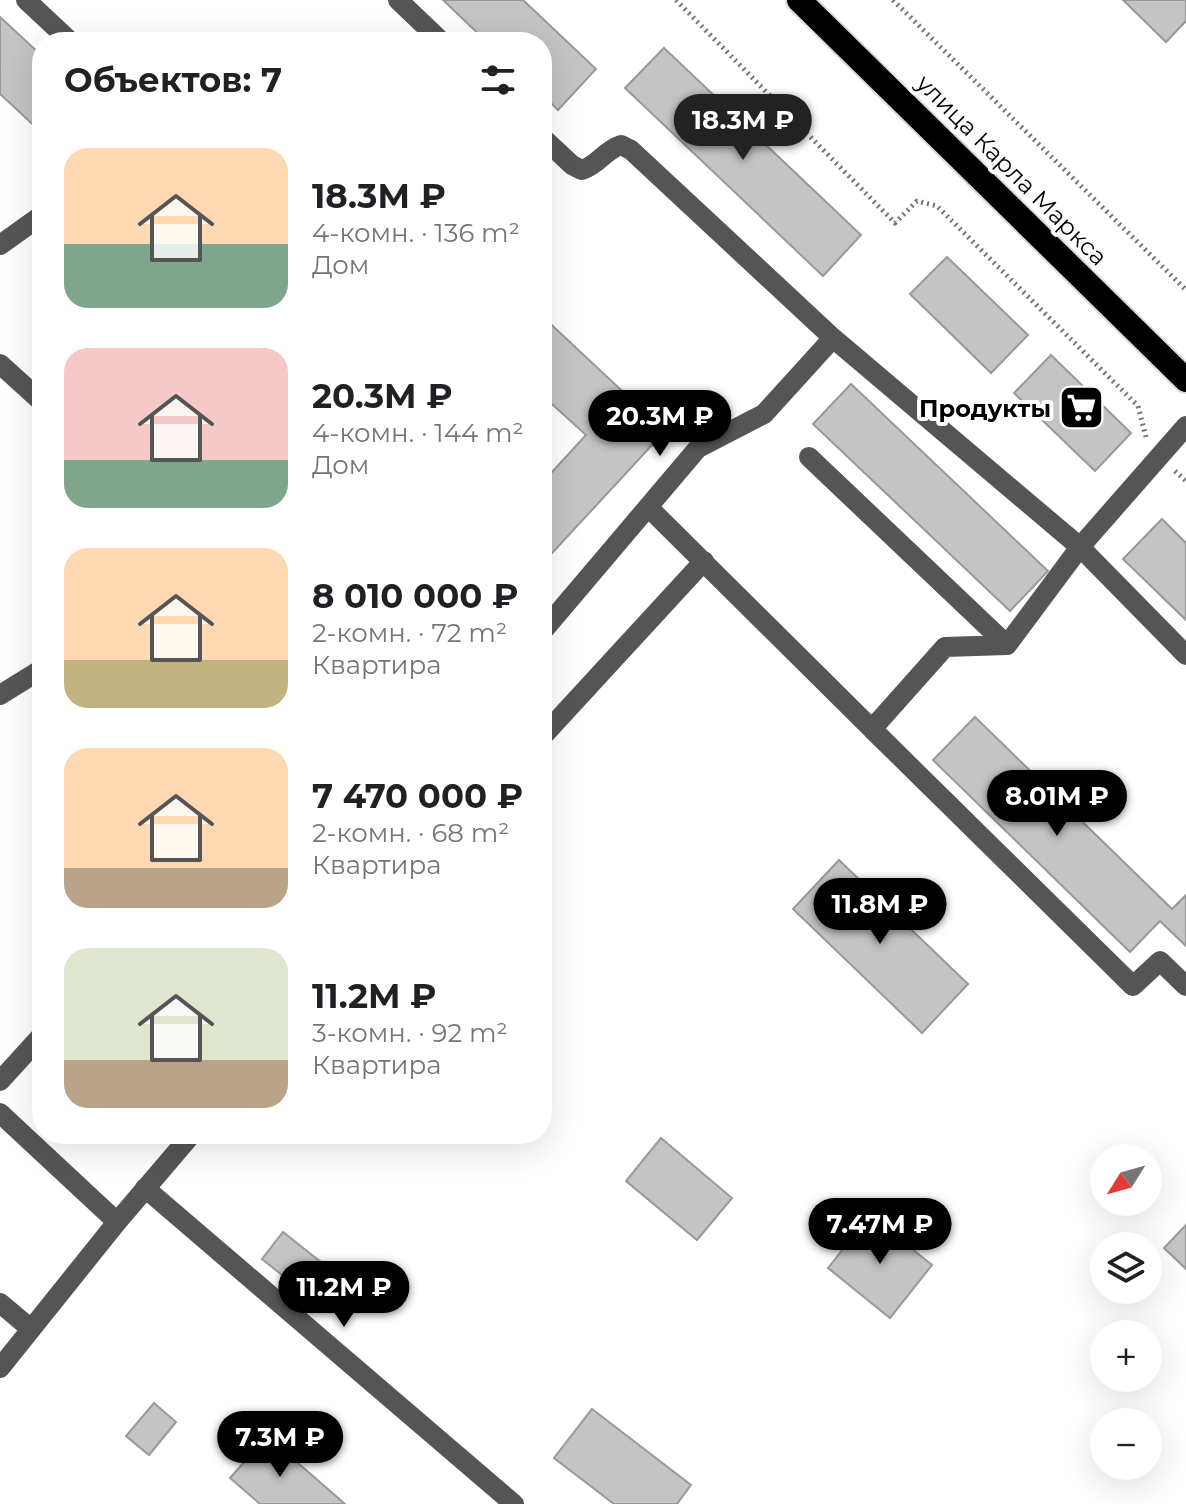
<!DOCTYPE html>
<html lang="ru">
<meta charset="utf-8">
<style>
body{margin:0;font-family:Montserrat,sans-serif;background:#f2f2f2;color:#202124;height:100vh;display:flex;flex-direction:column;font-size:30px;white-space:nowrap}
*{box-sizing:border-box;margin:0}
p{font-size:26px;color:#757577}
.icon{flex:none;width:44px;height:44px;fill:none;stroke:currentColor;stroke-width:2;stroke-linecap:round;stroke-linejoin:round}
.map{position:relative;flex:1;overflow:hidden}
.sheet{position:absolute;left:32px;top:32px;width:520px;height:1112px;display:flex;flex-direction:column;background:#fff;border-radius:32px;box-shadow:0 8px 32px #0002}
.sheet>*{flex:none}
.needle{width:52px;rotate:233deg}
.buttons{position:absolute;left:1090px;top:1144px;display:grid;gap:16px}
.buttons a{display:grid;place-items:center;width:72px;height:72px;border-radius:50%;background:#fff;box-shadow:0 8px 32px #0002;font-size:40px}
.price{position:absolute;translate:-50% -68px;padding:0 18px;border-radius:28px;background:#000;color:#fff;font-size:26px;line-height:52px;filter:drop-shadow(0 2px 4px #0008)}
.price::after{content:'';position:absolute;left:50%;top:48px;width:24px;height:18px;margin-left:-12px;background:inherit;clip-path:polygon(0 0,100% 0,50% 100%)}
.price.active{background:#222;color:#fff}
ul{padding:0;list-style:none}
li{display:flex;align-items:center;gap:24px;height:200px;padding:0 32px}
li span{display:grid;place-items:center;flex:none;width:224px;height:160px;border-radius:24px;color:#555}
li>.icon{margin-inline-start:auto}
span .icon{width:96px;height:96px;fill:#fffc;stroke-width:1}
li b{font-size:34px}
h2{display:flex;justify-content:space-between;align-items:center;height:96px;padding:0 32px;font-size:34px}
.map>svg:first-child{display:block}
</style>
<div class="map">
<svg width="1186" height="1504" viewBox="0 0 1186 1504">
<rect width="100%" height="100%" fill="#fff"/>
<path fill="#c4c4c4" stroke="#999" stroke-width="2" d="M443 0H523L596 69 558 110 542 94V42H487Z
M1123 0H1186V21L1166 42Z
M0 17 42 56V133L0 94Z
M664 48 861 235 823 276 625 88Z
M947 257 1028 335 991 373 910 294Z
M542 316 665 431 542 564V483L586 435 542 395Z
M1051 355 1131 433 1095 471 1014 393Z
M851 384 1048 571 1010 611 813 424Z
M1162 519 1186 543V620L1123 559Z
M975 717 1172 909 1186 895V946L1160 921 1130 952 933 760Z
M839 860 968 984 922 1033 793 909Z
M661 1138 732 1198 697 1240 626 1181Z
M870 1215 932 1265 890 1318 828 1268Z
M1186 1225V1269L1164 1248Z
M283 1232 345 1281 323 1308 262 1259Z
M154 1403 176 1422 149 1455 126 1436Z
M592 1409 691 1485 677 1504H614L554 1458Z
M267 1436 345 1504H260L230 1478Z"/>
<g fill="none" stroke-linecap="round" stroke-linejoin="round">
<defs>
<path id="highway" d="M799 0 1186 380"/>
</defs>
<use href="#highway" stroke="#dbdbdb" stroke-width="28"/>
<path stroke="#777" stroke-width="5" stroke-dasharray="2 4" stroke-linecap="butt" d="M676 0 895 223 917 201 937 206 1138 406 1146 437
M893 0 1186 290
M1175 471 1186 481"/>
<path stroke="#555" stroke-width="20" d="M26 0 71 42
M398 0 442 42
M542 137 572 165 582 170C598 165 605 150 621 145L631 150 833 338 1080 547 1186 426
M0 245 42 215
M0 364 42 402
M809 457 1007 645
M648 507 872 729
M542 632 698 448 764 414 833 338
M1186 655 1080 547 1007 645 945 647 872 729 1133 986 1160 961 1186 986
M0 695 42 669
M542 737 704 561
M0 1081 42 1035
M0 1113 117 1222
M145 1188 514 1504
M0 1303 31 1329
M0 1368 117 1222 192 1134"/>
<use href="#highway" stroke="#000" stroke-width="24"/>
</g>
<defs>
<symbol id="supermarket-square" viewBox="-11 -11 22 22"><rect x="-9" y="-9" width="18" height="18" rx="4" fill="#000" stroke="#fff"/><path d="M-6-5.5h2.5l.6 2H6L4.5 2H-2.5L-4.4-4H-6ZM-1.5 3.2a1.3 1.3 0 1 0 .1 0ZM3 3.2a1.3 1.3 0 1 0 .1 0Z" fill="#fff"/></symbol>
</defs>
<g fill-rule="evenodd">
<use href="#supermarket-square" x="1056" y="382" width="51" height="51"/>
</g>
<g text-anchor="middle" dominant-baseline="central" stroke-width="8" stroke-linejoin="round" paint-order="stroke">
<g font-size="24" fill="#000" stroke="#fff">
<text transform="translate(1012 170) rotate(45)">улица Карла Маркса</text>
</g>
<g font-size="24" font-weight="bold" fill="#000" stroke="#fff" text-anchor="end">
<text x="1051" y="408">Продукты</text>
</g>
</g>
</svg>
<div class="buttons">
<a><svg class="needle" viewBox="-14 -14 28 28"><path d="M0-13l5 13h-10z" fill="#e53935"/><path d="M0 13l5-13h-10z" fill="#757577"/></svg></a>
<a><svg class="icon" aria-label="layers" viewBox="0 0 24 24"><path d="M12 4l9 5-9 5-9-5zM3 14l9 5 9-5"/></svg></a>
<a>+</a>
<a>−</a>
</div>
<b class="price active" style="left:743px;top:162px">18.3M ₽</b>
<b class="price" style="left:660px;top:458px">20.3M ₽</b>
<b class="price" style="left:1057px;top:838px">8.01M ₽</b>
<b class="price" style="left:880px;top:946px">11.8M ₽</b>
<b class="price" style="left:880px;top:1266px">7.47M ₽</b>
<b class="price" style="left:344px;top:1329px">11.2M ₽</b>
<b class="price" style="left:280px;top:1479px">7.3M ₽</b>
<section class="sheet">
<h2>Объектов: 7<svg class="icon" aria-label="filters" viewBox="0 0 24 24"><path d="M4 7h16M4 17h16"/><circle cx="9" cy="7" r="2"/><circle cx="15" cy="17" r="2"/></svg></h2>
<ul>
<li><span style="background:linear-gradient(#ffd9b3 60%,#7fa58c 0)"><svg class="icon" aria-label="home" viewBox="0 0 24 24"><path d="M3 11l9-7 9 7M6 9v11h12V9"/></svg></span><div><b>18.3M ₽</b><p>4-комн. · 136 m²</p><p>Дом</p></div></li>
<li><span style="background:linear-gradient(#f6c9c9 70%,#7fa58c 0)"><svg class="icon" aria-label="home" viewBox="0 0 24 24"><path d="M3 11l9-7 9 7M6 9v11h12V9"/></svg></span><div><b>20.3M ₽</b><p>4-комн. · 144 m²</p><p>Дом</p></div></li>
<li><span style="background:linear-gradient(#ffd9b3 70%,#c2b280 0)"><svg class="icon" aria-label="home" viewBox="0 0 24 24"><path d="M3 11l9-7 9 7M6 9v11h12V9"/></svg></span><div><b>8 010 000 ₽</b><p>2-комн. · 72 m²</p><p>Квартира</p></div></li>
<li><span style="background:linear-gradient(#ffd9b3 75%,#b9a48a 0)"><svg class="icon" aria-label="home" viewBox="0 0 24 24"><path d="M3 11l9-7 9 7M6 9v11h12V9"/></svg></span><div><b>7 470 000 ₽</b><p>2-комн. · 68 m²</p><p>Квартира</p></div></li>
<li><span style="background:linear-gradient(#dfe7d0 70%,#b9a48a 0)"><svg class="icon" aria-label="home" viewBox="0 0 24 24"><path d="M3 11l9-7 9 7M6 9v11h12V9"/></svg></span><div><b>11.2M ₽</b><p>3-комн. · 92 m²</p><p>Квартира</p></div></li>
</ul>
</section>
</div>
